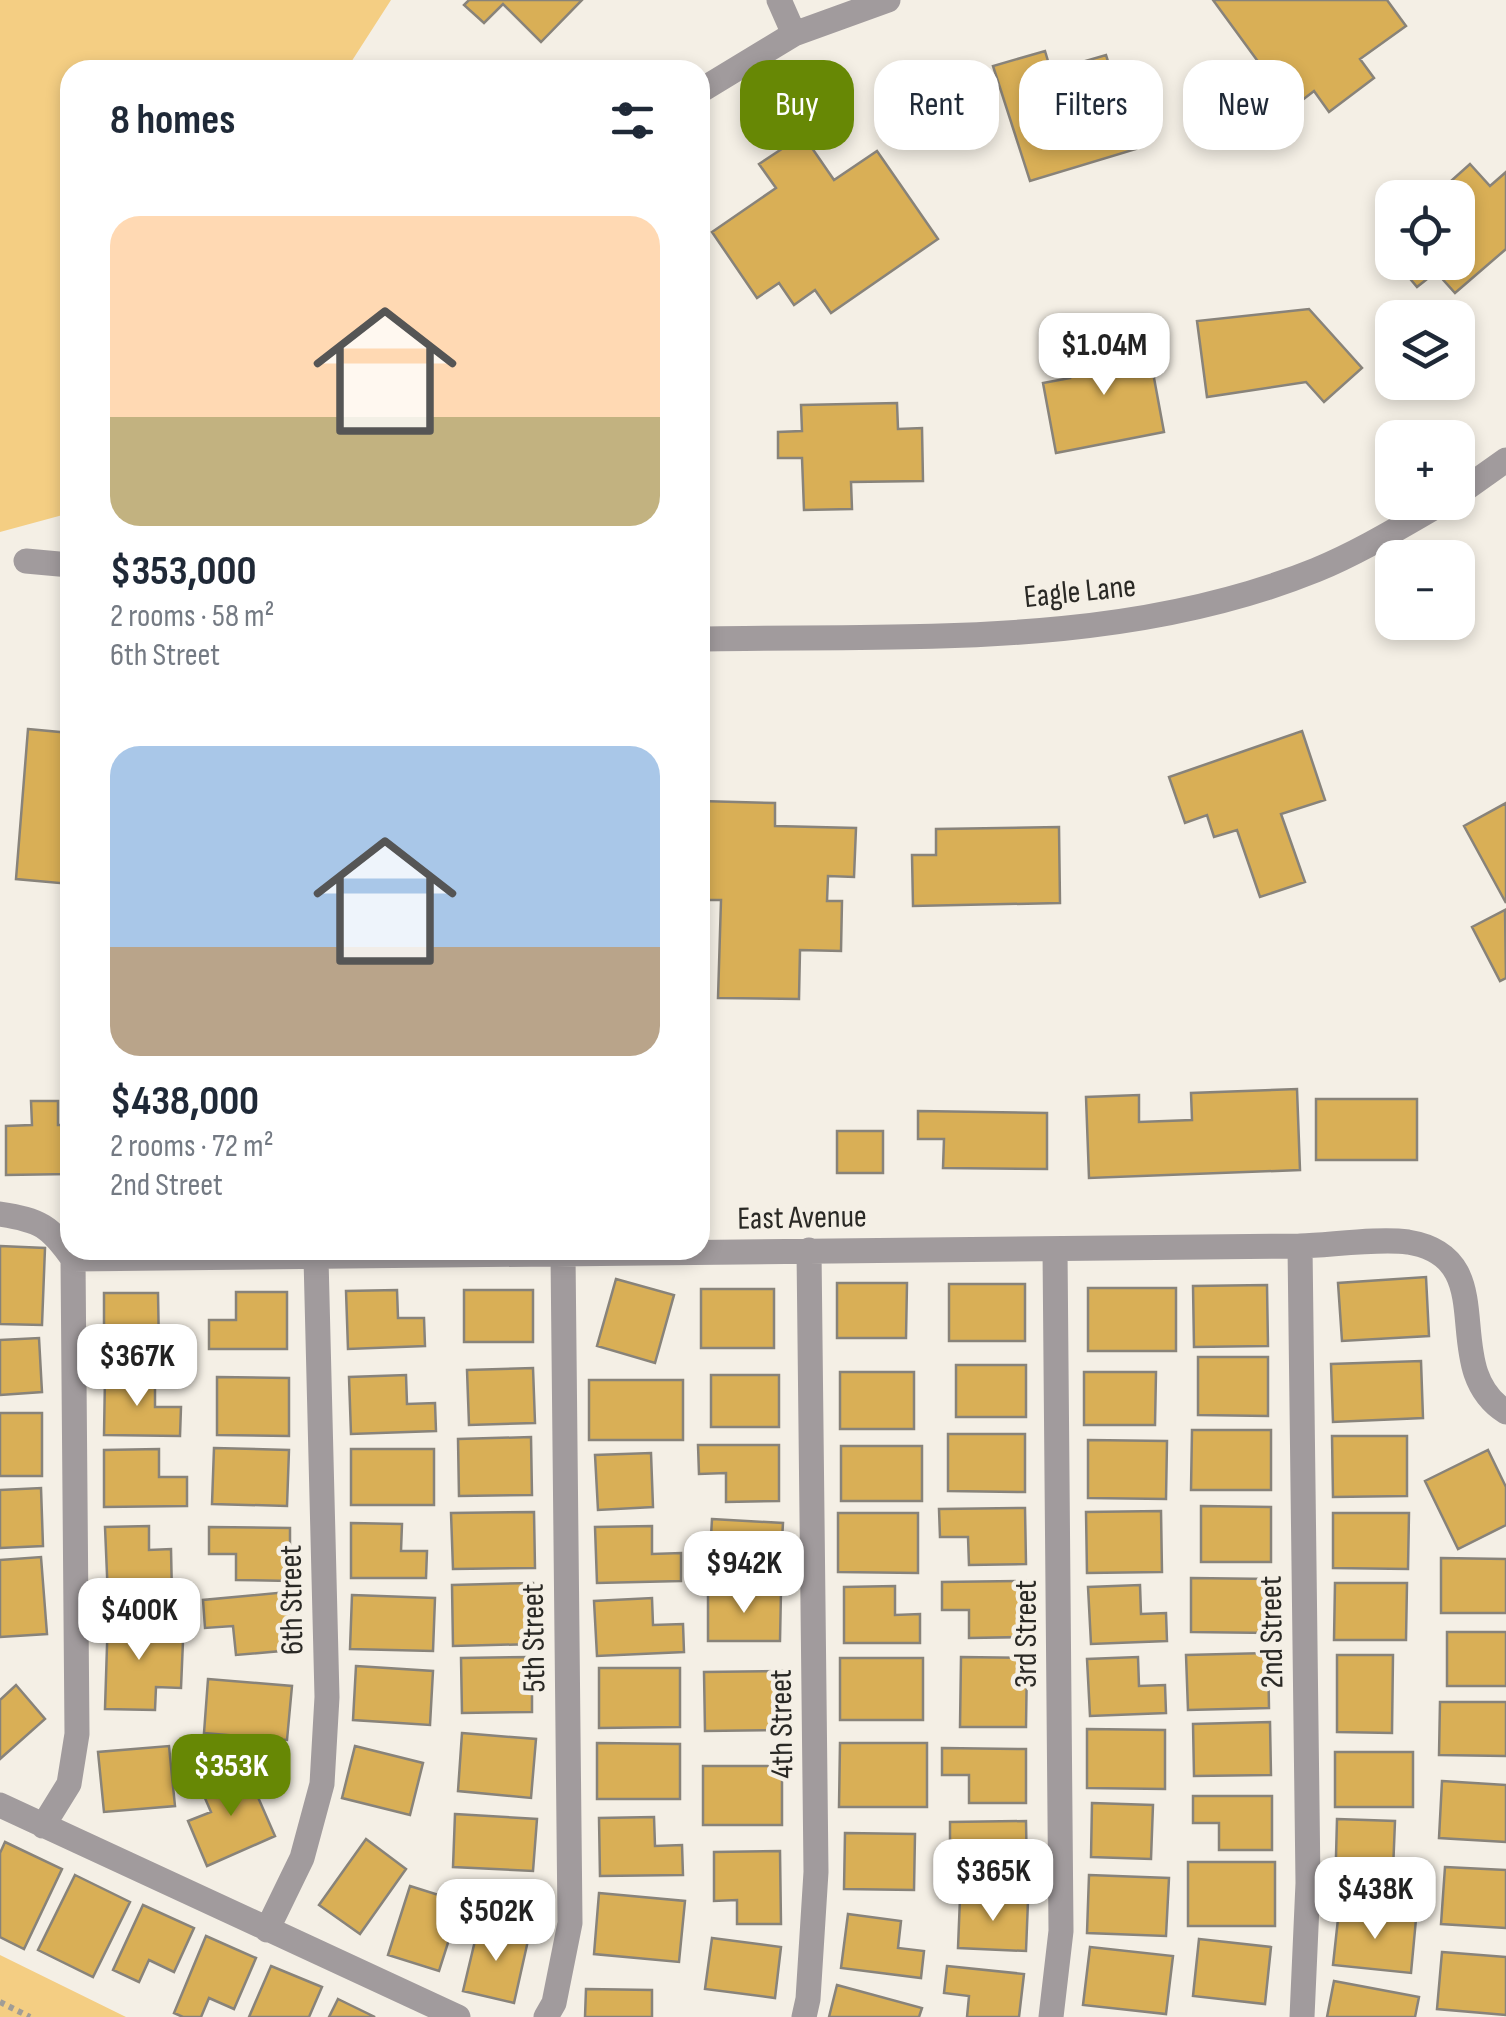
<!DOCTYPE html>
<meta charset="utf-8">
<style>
body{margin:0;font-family:"Sofia Sans Condensed",sans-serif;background:#f6f6f7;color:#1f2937;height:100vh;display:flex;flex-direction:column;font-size:38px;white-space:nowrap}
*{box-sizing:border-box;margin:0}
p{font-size:32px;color:#747a83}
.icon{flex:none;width:55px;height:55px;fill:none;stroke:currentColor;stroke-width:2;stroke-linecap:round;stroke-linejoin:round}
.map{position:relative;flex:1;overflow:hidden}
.panel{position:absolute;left:60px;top:60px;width:650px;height:1200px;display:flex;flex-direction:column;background:#fff;border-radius:30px;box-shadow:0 5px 15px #0003}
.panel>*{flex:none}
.banner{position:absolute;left:740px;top:60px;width:615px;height:90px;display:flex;gap:20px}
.buttons{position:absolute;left:1375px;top:180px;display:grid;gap:20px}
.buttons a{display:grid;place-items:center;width:100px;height:100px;border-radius:20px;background:#fff;box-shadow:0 5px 15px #0003;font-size:50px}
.price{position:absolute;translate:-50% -85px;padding:0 22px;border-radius:20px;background:#fff;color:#222;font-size:32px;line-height:65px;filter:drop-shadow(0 2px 5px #0008)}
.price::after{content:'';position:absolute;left:50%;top:60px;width:30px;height:22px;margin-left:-15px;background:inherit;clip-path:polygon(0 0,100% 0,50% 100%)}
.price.current{background:#678805;color:#fff}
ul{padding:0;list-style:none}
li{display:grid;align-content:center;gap:20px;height:530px;padding:0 50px}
li span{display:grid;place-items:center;height:310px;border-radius:30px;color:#555}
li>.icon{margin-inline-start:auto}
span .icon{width:180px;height:180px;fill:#fffc;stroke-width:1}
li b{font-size:42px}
h2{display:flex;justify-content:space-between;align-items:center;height:120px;padding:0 50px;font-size:42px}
.pill{padding:0 35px;border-radius:30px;background:#fff;box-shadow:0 5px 15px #0003;font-size:35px;line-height:90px}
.pill.current{background:#678805;color:#fff}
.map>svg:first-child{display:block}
</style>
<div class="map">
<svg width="1506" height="2017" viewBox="0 0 1506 2017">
<rect width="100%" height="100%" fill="#f4efe5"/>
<path fill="#f4ce83" d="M0 0H391L346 70H70V513L0 532Z
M0 1955 126 2017H0Z"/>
<path fill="#d9af56" stroke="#88837a" stroke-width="2.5" d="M469 0H582L541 42 503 4 484 23 464 5Z
M1213 0H1387L1406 26 1360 59 1374 78 1329 112 1314 91 1292 108Z
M1045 51 1051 71 1106 55 1136 149 1030 181 993 66Z
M803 135 834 180 877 151 938 239 831 313 815 290 794 305 779 283 757 298 712 232 776 188 759 164Z
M1470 164 1490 186 1506 172V249L1455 293 1436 272 1417 287 1396 262H1458V198H1432Z
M1392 232V259L1379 244Z
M1309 309 1362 368 1324 402 1306 382 1207 397 1197 321Z
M1147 340 1164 432 1056 453 1043 383 1070 378 1066 355Z
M897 403 898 429 922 428 923 481 851 482 852 509 804 510 802 458H778V432L802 431 801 405Z
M28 729 70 733V884L16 879Z
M1302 731 1325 800 1281 814 1305 882 1260 897 1237 830 1214 837 1207 815 1185 823 1169 777Z
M700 801 775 803V826L856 828 854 877 828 876 827 901H842L841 951 800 950 799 999 718 998 721 900H700Z
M1506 803V903L1464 826Z
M1059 827 1060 903 913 906 912 855H936V829Z
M1505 910 1506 978 1500 981 1472 927Z
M1297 1089 1300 1170 1089 1178 1086 1097 1139 1095V1122L1192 1120 1191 1093Z
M1316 1099H1417V1160H1316Z
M31 1101H58V1125H70V1174L6 1175V1126L32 1125Z
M918 1111 1047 1113V1169L943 1168 944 1139H918Z
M837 1131H883V1173H837Z
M0 1246 45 1248 42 1325 0 1324Z
M1426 1277 1429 1336 1342 1341 1338 1283Z
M616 1279 674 1295 655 1363 597 1346Z
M837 1283H907L906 1338H837Z
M949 1284H1025V1341H949Z
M1267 1285 1268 1346 1194 1347 1193 1286Z
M1088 1288H1176V1351H1088Z
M701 1289H774V1348H701Z
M397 1290 398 1318H424L425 1346 348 1349 346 1291Z
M464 1290H533V1342H464Z
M236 1292H287V1349H209V1320H236Z
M104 1293H158L159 1349 104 1350Z
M39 1338 42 1392 0 1395V1340Z
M1198 1357H1268V1416L1198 1415Z
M1421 1361 1423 1418 1333 1422 1331 1364Z
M956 1365H1026V1417H956Z
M533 1368 535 1423 469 1425 467 1370Z
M840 1372H914V1429H840Z
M1084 1372H1156L1155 1425H1084Z
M406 1375 407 1404 435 1403 436 1431 351 1434 349 1377Z
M711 1375H779V1427H711Z
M105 1377 155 1378V1407H181L180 1436 104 1435Z
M217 1377 289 1378V1436L217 1435Z
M589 1380H683V1440H589Z
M0 1413H42V1476H0Z
M1192 1430H1271V1490H1191Z
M948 1434H1025V1492L948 1491Z
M1332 1436H1407V1496L1333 1497Z
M531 1437 532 1495 459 1496 458 1439Z
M1088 1440 1167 1441 1166 1499 1088 1498Z
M698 1445H779V1501L726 1502V1473L699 1474Z
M841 1446H922V1501H841Z
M214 1448 289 1450 287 1506 212 1504Z
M159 1449V1477H187V1506L104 1507V1450Z
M351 1449H434V1505H351Z
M1488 1450 1506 1487V1525L1458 1549 1425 1481Z
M651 1453 653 1507 598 1510 595 1455Z
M41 1488 43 1546 0 1548V1490Z
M1201 1506 1271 1507V1562H1201Z
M1025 1508 1026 1564 969 1565 968 1537H940L939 1509Z
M1161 1511 1162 1572 1087 1573 1086 1512Z
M534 1512 535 1568 453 1569 451 1513Z
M838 1513H918V1573L838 1572Z
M1333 1513H1409L1408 1569 1333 1568Z
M712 1519 783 1523 780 1575 709 1571Z
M351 1523 402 1524 401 1551H427L426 1578H351Z
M149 1526V1550L171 1549 172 1596 108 1598 105 1527Z
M652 1526V1554L681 1553V1581L597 1583 595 1527Z
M209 1527 290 1528V1581L236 1580V1554H209Z
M41 1557 47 1634 0 1637V1560Z
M1441 1558 1506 1559V1613H1441Z
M1191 1578 1272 1579V1633L1191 1632Z
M1025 1581V1637L969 1638V1610H942V1582Z
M533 1583 534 1644 453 1646 452 1585Z
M1335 1583H1407L1406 1640H1334Z
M1140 1585 1141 1614 1166 1613 1167 1641 1091 1644 1088 1587Z
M895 1586V1615L920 1614V1643H844V1587Z
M708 1591H781L780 1641H708Z
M287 1592 292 1650 236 1655 233 1626 205 1628 203 1600Z
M352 1595 435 1598 433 1651 350 1649Z
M652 1598 653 1625 683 1624 684 1652 597 1656 594 1601Z
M108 1615 158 1617V1640L183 1641 181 1688 156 1687 155 1710 105 1709Z
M1447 1632H1506V1686H1447Z
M1268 1653 1269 1708 1188 1710 1186 1655Z
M1337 1655H1393L1392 1733 1337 1732Z
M532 1657V1712L462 1713 461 1658Z
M961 1657 1027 1658 1026 1727H960Z
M1138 1657 1139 1686 1165 1685 1166 1713 1090 1716 1087 1659Z
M840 1658H923V1720H840Z
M356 1666 433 1671 430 1725 353 1720Z
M599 1668H680V1727L599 1728Z
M782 1671 783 1730 705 1731 704 1672Z
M208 1679 292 1686 287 1740 204 1733Z
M16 1685 45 1719 0 1759V1700Z
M1440 1702H1506V1756L1439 1755Z
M1270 1722 1271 1775 1194 1776 1193 1724Z
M1087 1729 1165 1730V1789L1087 1788Z
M462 1733 536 1739 531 1798 458 1791Z
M597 1743 680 1744V1799H597Z
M840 1743H927V1807H839Z
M169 1746 175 1806 104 1812 98 1752Z
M355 1746 423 1763 410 1815 342 1798Z
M942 1748 1026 1749V1803H969V1775H942Z
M1335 1752H1413V1807H1335Z
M703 1766H782V1825H703Z
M246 1770 275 1836 207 1866 188 1821 211 1812 201 1789Z
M1442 1781 1506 1785V1842L1439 1838Z
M1193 1796H1272V1850H1219V1823H1193Z
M1092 1803 1153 1805 1151 1859 1091 1857Z
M455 1814 537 1819 533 1871 453 1867Z
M654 1817 655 1846 682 1845 683 1875 600 1876 599 1818Z
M1337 1819 1395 1821 1392 1896 1335 1894Z
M1026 1821 1027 1876 976 1877V1849L950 1850V1822Z
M845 1833 915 1834 914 1890 844 1889Z
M366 1839 406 1869 360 1934 319 1905Z
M5 1842 62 1869 24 1949 0 1937V1853Z
M780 1851 781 1924H737V1900L714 1901V1852Z
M1188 1862H1275V1926H1188Z
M1445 1867 1506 1870V1928L1441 1924Z
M75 1875 130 1902 93 1977 38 1950Z
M1089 1875 1169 1878 1166 1936 1087 1933Z
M410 1886 461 1902 439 1971 388 1955Z
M599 1893 685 1901 679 1962 594 1954Z
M960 1898 1028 1901 1026 1951 958 1948Z
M143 1905 194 1928 174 1972 149 1960 139 1982 113 1970Z
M1339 1910 1416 1919 1411 1973 1333 1965Z
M848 1914 901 1921 898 1948 924 1951 921 1978 841 1968Z
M479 1924 529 1936 514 2003 463 1991Z
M206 1936 256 1958 234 2009 209 1998 201 2017H183L174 2013Z
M712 1938 781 1947 775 1998 705 1989Z
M1199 1939 1271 1947 1265 2004 1193 1996Z
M1090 1947 1173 1956 1166 2014 1083 2005Z
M1442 1952 1506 1957V2015L1437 2009Z
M271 1966 322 1987 309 2017H249Z
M947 1966 1024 1974 1019 2017H967L969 1996 944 1993Z
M1334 1981 1419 1997 1415 2017H1327Z
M837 1985 922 2008 919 2017H829Z
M586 1989 652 1990V2017H585Z
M338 1999 375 2017H329Z"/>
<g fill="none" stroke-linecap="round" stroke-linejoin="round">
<path stroke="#a19d96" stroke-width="6" stroke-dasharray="5 5" stroke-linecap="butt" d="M0 2002 30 2017"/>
<path stroke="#a19b9d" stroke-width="25" d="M779 0 794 34
M700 91 794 34 888 0
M1458 494 1506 460
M26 561 70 565
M700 639C906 635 1121 649 1316 570 1360 552 1402 526 1444 502
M0 1214C40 1220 50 1226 73 1259
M1300 1246 1308 1883 1302 2017
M73 1259 1300 1246C1331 1245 1378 1238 1408 1242 1506 1258 1435 1367 1506 1412
M0 1805 458 2017
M43 1826 69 1784 77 1734 73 1259
M267 1930 302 1858 322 1784 327 1697 316 1258
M546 2017 554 2003 570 1923 563 1254
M804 2017 808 1999 816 1872 809 1250
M1051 2017 1061 1931 1055 1249"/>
</g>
<g text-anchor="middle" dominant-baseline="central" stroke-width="9" stroke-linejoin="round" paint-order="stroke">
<g font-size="32" fill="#2a2925" stroke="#f4efe5">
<text transform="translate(1080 592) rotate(-6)">Eagle Lane</text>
<text transform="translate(802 1218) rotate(-1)">East Avenue</text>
<text transform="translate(292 1600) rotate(-91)">6th Street</text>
<text transform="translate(1272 1632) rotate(-91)">2nd Street</text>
<text transform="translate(1026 1634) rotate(-90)">3rd Street</text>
<text transform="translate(534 1638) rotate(-91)">5th Street</text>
<text transform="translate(782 1724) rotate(-91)">4th Street</text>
</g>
</g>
</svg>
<div class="buttons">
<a><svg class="icon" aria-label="locate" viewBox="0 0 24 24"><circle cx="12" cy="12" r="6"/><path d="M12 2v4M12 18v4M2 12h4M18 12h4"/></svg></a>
<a><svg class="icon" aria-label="layers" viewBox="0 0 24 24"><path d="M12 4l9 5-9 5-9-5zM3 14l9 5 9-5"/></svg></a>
<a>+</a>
<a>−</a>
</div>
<b class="price" style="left:1104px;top:398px">$1.04M</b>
<b class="price" style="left:137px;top:1409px">$367K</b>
<b class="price" style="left:744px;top:1616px">$942K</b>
<b class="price" style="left:139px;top:1663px">$400K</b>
<b class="price current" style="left:231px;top:1819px">$353K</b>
<b class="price" style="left:993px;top:1924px">$365K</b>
<b class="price" style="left:1375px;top:1942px">$438K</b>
<b class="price" style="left:496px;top:1964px">$502K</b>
<div class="banner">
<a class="pill current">Buy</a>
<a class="pill">Rent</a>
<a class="pill">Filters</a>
<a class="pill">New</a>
</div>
<section class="panel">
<h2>8 homes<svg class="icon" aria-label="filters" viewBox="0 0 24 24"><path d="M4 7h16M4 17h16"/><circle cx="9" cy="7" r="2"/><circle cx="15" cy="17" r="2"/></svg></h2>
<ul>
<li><span style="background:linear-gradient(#ffd9b3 65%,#c2b280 0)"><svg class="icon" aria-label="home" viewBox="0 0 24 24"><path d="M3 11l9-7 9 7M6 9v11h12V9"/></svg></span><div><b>$353,000</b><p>2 rooms · 58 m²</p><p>6th Street</p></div></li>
<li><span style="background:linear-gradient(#a9c7e8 65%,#b9a48a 0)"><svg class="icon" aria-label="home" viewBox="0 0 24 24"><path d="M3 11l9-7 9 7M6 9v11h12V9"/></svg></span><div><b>$438,000</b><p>2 rooms · 72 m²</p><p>2nd Street</p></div></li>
</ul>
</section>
</div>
